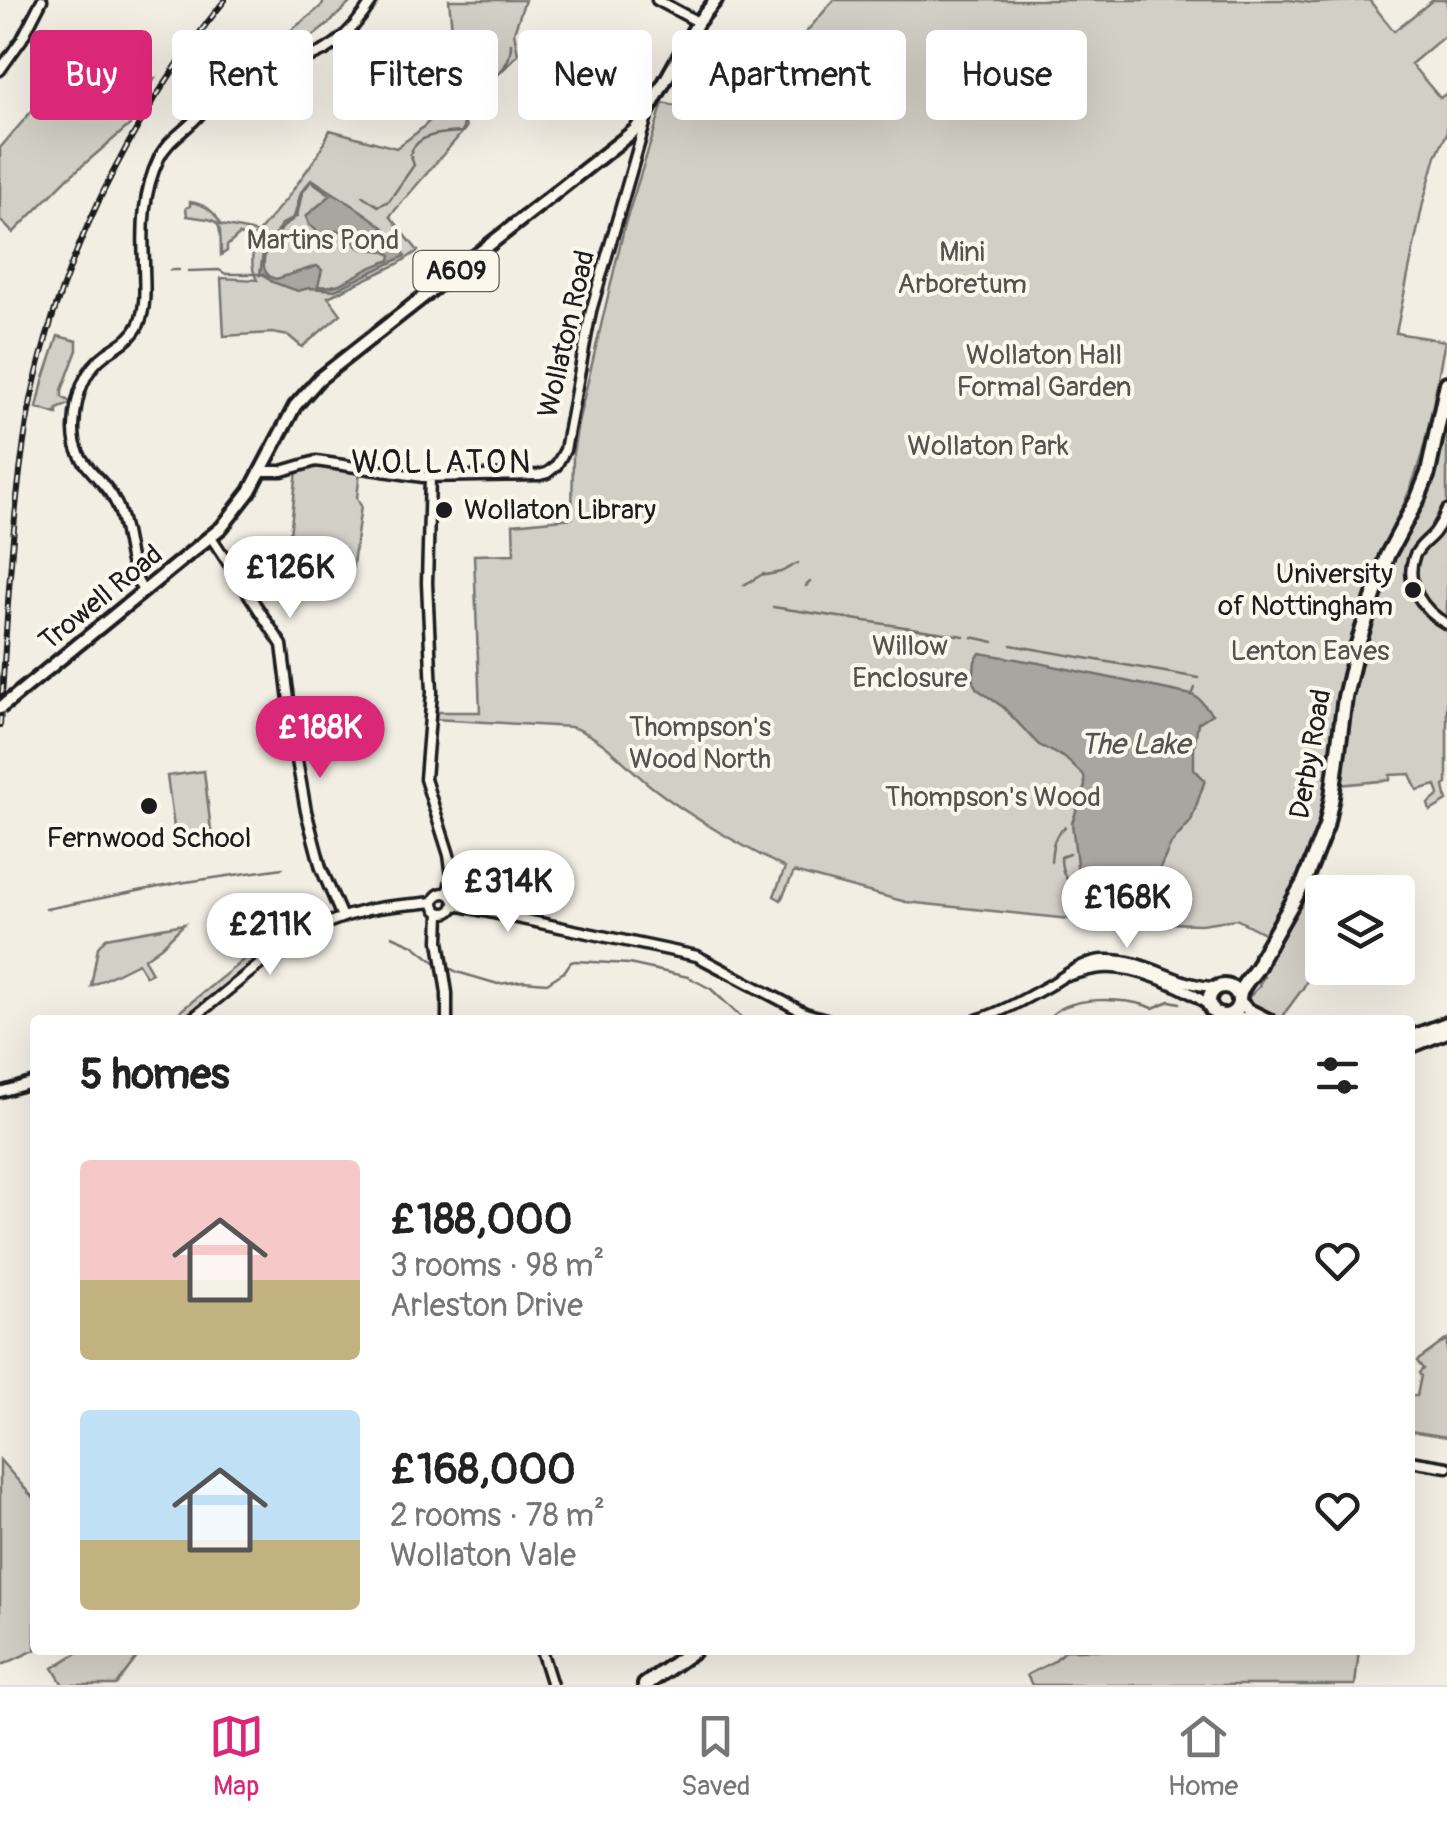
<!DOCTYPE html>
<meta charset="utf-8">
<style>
body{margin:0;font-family:Pangolin,sans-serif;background:#f2f2f2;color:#222;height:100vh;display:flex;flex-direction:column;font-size:38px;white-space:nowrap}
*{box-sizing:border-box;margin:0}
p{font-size:32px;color:#767676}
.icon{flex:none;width:55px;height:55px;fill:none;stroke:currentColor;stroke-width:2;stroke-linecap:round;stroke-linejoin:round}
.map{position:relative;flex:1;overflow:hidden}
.side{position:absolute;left:30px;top:1015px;width:1385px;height:640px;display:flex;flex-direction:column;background:#fff;border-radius:10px;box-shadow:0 10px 40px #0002}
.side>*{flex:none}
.hud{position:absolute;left:30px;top:30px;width:1388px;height:90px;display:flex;gap:20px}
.fabs{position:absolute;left:1305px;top:875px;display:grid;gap:20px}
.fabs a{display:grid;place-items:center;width:110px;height:110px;border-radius:10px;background:#fff;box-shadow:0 10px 40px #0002;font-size:50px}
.price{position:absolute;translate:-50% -85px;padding:0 22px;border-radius:35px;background:#fff;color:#222;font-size:32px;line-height:65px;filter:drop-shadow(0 2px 5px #0008)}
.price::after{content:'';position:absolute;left:50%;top:60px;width:30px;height:22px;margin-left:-15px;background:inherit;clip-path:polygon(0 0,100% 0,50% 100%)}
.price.on{background:#db2777;color:#fff}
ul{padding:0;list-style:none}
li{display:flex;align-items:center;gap:30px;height:250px;padding:0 50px}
li span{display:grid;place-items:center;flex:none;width:280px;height:200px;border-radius:10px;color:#555}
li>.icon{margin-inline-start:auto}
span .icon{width:120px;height:120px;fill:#fffc;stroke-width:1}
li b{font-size:42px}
h2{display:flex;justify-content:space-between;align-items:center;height:120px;padding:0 50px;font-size:42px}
.tag{padding:0 35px;border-radius:10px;background:#fff;box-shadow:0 10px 40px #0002;font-size:35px;line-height:90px}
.tag.on{background:#db2777;color:#fff}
.tab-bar{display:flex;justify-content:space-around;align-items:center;height:140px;border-top:2px solid #e0e0e0;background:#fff;font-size:28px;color:#767676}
.tab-bar a{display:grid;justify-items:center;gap:5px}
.tab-bar .on{color:#db2777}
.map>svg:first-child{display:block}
</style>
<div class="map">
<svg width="1447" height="1685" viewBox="0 0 1447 1685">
<rect width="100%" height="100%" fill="#f2eee4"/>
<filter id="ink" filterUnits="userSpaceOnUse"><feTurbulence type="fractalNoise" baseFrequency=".01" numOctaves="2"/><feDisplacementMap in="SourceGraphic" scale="20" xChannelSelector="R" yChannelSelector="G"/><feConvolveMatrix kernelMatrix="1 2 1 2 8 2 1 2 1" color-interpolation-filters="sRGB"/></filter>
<g filter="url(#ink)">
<path fill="#d2cfc6" stroke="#777671" stroke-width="2.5" d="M323 0H353L327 25 303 44 301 54 288 55 273 50C288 27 305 23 323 4Z
M449 0H525L514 32 518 54 501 72 479 86 464 118 466 128 390 216 418 251 398 264 328 297 341 314 302 347 289 336 272 333 224 336 221 278 257 280C249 264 253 252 256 236L248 238 239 235 227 246V251L221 255C220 217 222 221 187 216L186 208 190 206V202C205 204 215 211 221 225L251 231 257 234 288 197 319 153 330 130 396 148C422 128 441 121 440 84L449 73 447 56 476 49 471 28 452 29Z
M834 0H1289L1313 3 1369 0 1394 31 1433 0H1447V34L1411 64 1440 98 1447 93V133L1436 156 1423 203 1396 333 1445 341C1432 405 1426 468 1393 525L1395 529C1367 579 1348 638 1338 695 1330 740 1329 787 1316 831 1306 867 1285 902 1266 934L1236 919 1201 924 1089 921 906 902 794 872 781 900 774 896 785 868C739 844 693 819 652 787 625 766 604 737 571 727L434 719 435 712H480L474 555 514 554 513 524 572 518 573 453 578 423 625 224 663 103 679 107 681 100 763 110 768 81 776 67Z
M64 65 82 76 92 78H155L131 124 68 178 13 233 0 220V148L54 85 53 82Z
M58 336 77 341V350L62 390V397L72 403 57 409V414L37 408 43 381Z
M1447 416V784L1444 786 1447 801 1430 811 1428 804 1439 795 1436 785 1417 790 1410 774 1390 775V780L1338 785C1347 724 1356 662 1375 603 1388 563 1410 529 1427 491 1438 467 1442 441 1447 416Z
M316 464 360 471 357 498 361 506 351 579 328 581 289 590 287 563 297 470Z
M204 771 211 830 175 835 167 776Z
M1302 899 1322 909V953L1303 988 1281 1018 1254 1007 1247 999 1260 986 1259 984 1264 977 1257 971 1279 941Z
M184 924 162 946 144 959 152 973 146 976 138 963 91 986 98 947 106 938Z
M276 937 280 944 185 1020H175L173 1017 248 956Z
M1447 1339V1437L1410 1431V1396H1417L1421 1376 1419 1373 1423 1369 1417 1361Z
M0 1460 35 1500V1650L0 1666Z
M82 1650H169L138 1656 116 1685H63L53 1668Z
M1065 1650H1359L1355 1685H1032L1027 1675 1054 1661Z"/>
<path fill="#a9a6a0" stroke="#716f6b" stroke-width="2.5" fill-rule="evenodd" d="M312 179C337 197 397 227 405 256L335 290 309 288 298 291 272 282 263 274 260 275 263 253 271 244 281 225 294 217 301 192ZM311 181 331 195 306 216 309 225 326 237 335 231 347 230C361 262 371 242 391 255L390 260C382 263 373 266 366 270 348 279 339 289 318 286L322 270 317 266 276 279C264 276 262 266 265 255L272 247 282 228 297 216 302 193Z
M980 653 1039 663 1192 695 1199 699 1212 714 1198 723 1194 747V769L1205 780 1191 821 1171 844 1147 897 1140 903C1117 898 1093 892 1078 873L1072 823 1085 786 1084 776 1065 758 1039 745 1003 707 977 689 973 682 975 661Z"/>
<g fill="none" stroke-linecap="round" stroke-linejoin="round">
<path stroke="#716f6b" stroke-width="2.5" d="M363 196 378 206 389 201 414 165 410 154C418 133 443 133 462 132 466 118 466 98 478 86 483 81 487 81 493 78 506 69 511 58 511 43
M170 270H179
M188 271 219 270 226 274H260
M747 583 744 585 763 574 766 575 781 572 798 563
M806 586 810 582
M773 607 964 636
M972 637 994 642
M1011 645 1199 678
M1192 695 1195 688
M1069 854 1061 857C1060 890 1093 897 1111 918
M1051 862C1052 848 1053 835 1065 827
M46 909 179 883 283 868
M392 936 413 945 436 963
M448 967 457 972 498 984 523 981 547 983 564 972 571 962 575 961 629 964 688 977 711 989 744 1020
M1047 1020C1066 994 1126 997 1153 1008L1170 1001 1180 1003"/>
<defs>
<path id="secondary" d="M657 0 698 22
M0 70 22 39 42 0
M262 471H282L316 461 423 477 539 475 547 473 556 466 565 450 591 311 648 113
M430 477 427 583 432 692 425 779 449 855 452 876 448 893
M1447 510C1444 518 1440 525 1435 532 1429 540 1418 546 1414 557 1404 584 1424 612 1447 624
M211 537 282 645 296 755 306 811 321 868 342 917
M144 592C125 565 130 534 117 505 104 475 73 467 74 428 75 399 82 371 106 354 119 345 132 339 139 324 147 304 144 284 144 263 142 228 143 191 159 158 168 139 187 130 200 114 212 97 213 76 231 63 251 48 268 56 290 58 326 62 355 28 373 0
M434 903a10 10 0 1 1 20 0a10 10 0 1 1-20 0Z
M455 905 697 956 805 1013 829 1020
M440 913 439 941 447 993V1020
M1070 975C1080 972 1091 969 1102 968 1132 965 1186 986 1209 1006
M190 1020C248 977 290 928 364 911 387 905 410 905 433 902
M977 1020C1002 1012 1025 999 1048 986 1066 976 1082 961 1104 960 1148 958 1178 988 1218 987
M0 1092 35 1082
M1410 1461 1447 1467
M541 1650 552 1685"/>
<path id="primary" d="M9 701 222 527 250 491 295 406 319 379 635 130 646 115 698 22 716 0
M1239 1000 1247 1009 1269 1020
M1230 1015 1251 1020
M1410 1037 1447 1023
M1410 1047 1447 1032"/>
<path id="highway" d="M1209 1001a15 15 0 1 1 30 0a15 15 0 1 1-30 0Z
M1239 998C1241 981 1259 973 1262 956L1304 882 1326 826 1332 797 1345 697 1356 650 1387 556 1418 498 1428 473 1447 383
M645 1685 694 1650"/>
</defs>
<use href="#secondary" stroke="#1c1c1c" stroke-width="15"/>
<use href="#primary" stroke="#1c1c1c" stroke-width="18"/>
<use href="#highway" stroke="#1c1c1c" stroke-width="20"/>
<use href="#secondary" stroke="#fbf7ec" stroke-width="8"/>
<use href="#primary" stroke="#fbf7ec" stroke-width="10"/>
<use href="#highway" stroke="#fbf7ec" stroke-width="12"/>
<defs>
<path id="rail" d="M0 725C7 624 11 522 27 422 52 272 130 118 225 0"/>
</defs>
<use href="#rail" stroke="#1c1c1c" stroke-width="6"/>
<use href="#rail" stroke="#fbf7ec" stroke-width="2.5" stroke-dasharray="8" stroke-linecap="butt"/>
<defs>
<path id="primary-bridge" d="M0 708 9 701"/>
</defs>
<use href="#primary-bridge" stroke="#1c1c1c" stroke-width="18" stroke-linecap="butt"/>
<use href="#primary-bridge" stroke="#fbf7ec" stroke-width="10"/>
</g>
</g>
<g fill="#1c1c1c" stroke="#fbf7ec" stroke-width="4">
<circle cx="444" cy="510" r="10"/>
<circle cx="1413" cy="590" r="10"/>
<circle cx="149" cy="806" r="10"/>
</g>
<g text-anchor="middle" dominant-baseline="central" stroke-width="8" stroke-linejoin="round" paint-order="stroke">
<rect fill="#fbf7ec" stroke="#5f5e5a" stroke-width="2.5" x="413.5" y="251" width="85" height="40" rx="8"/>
<g font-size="25" font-weight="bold" fill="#1c1c1c">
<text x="456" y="271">A609</text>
</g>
<g font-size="28" fill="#53524f" stroke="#fbf7ec">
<text x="323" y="240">Martins Pond</text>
<text x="962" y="252">Mini<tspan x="962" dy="32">Arboretum</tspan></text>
<text x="1044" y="355">Wollaton Hall<tspan x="1044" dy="32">Formal Garden</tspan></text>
<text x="988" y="446">Wollaton Park</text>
<text x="910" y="646">Willow<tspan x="910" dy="32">Enclosure</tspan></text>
<text x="1310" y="651">Lenton Eaves</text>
<text x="700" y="727">Thompson's<tspan x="700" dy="32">Wood North</tspan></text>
<text x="993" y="797">Thompson's Wood</text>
</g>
<g font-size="28" fill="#1c1c1c" stroke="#fbf7ec">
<text transform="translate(567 334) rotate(-77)">Wollaton Road</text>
<text transform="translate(101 598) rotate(-39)">Trowell Road</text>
<text transform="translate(1311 754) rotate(-80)">Derby Road</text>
</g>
<g font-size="28" fill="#1c1c1c" stroke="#fbf7ec" text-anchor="start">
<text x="464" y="510">Wollaton Library</text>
<text x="1393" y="574" text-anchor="end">University<tspan x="1393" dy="32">of Nottingham</tspan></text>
<text x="149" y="838" text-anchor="middle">Fernwood School</text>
</g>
<g font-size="30" font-style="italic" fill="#545351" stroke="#fbf7ec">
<text x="1135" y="744">The Lake</text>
</g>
<g font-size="32" letter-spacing="2.5" fill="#1c1c1c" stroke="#fbf7ec">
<text x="442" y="463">WOLLATON</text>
</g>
</g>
</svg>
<div class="fabs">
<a><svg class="icon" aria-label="layers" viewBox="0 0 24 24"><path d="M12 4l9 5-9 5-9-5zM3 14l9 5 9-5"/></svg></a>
</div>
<b class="price" style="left:290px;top:621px">£126K</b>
<b class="price on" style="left:320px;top:781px">£188K</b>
<b class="price" style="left:508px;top:935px">£314K</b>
<b class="price" style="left:1127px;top:951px">£168K</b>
<b class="price" style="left:270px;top:978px">£211K</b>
<div class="hud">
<a class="tag on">Buy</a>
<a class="tag">Rent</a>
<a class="tag">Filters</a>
<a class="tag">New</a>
<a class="tag">Apartment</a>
<a class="tag">House</a>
</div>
<section class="side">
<h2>5 homes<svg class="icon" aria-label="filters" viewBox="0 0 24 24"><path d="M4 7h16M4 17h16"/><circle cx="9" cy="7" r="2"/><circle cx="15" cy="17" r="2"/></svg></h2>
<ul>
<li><span style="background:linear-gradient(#f6c9c9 60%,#c2b280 0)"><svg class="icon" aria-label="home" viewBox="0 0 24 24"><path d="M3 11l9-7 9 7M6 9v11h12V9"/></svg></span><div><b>£188,000</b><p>3 rooms · 98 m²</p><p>Arleston Drive</p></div><svg class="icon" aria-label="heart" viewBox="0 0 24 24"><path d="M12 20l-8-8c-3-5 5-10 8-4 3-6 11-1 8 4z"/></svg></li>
<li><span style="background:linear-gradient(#bfe0f5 65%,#c2b280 0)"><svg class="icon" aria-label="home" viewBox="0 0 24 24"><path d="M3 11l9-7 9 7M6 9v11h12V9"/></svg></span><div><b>£168,000</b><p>2 rooms · 78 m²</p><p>Wollaton Vale</p></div><svg class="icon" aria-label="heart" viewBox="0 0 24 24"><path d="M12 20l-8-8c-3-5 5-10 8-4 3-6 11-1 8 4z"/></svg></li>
</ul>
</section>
</div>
<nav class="tab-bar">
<a class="on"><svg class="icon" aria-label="map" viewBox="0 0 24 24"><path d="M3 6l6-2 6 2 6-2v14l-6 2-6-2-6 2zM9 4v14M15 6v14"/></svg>Map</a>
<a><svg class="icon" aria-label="saved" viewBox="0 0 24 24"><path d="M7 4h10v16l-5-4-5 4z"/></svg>Saved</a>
<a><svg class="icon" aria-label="home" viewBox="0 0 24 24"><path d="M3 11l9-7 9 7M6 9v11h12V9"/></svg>Home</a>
</nav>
